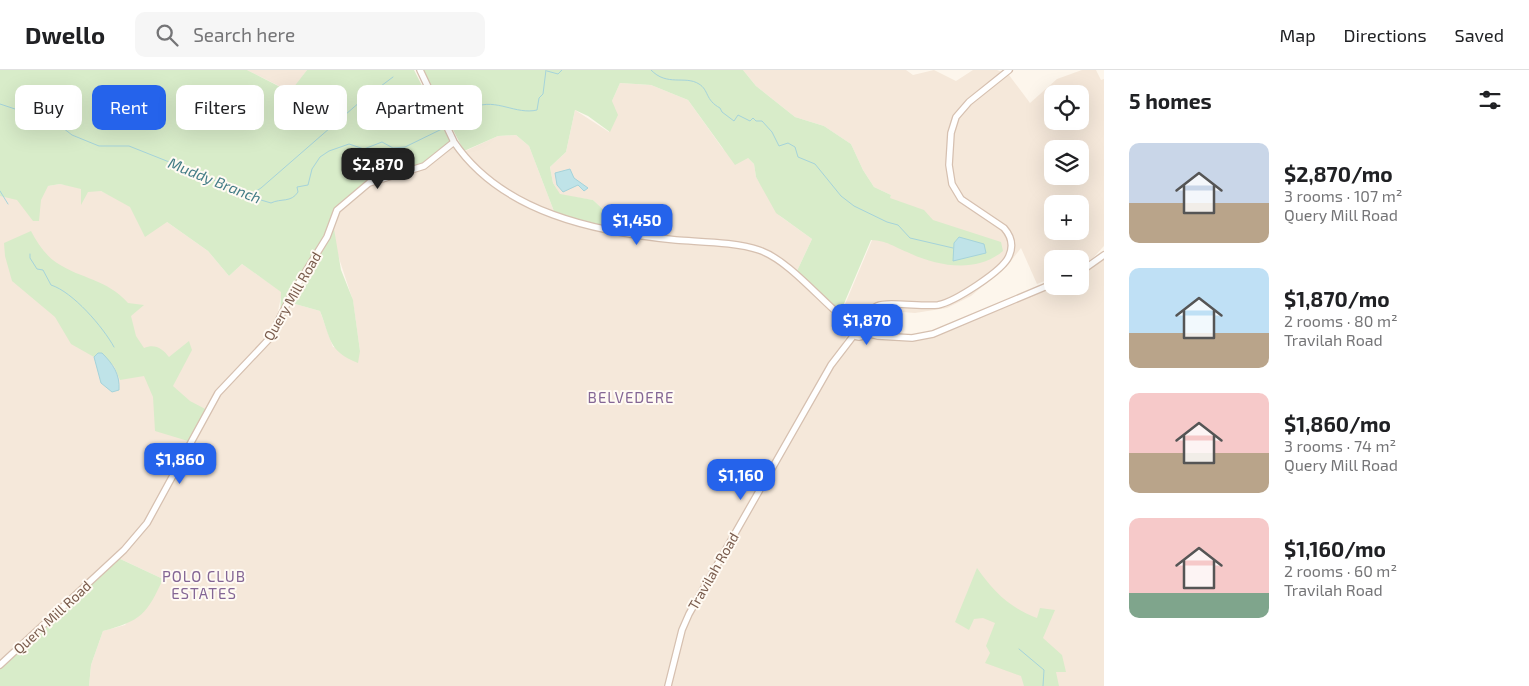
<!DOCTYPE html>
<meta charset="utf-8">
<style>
body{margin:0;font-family:"Exo 2",sans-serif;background:#f6f6f6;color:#202124;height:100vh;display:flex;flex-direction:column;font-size:19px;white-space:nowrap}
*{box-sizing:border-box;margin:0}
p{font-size:16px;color:#757577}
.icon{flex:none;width:28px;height:28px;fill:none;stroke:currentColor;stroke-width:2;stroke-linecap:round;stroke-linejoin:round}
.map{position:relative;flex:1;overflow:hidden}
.drawer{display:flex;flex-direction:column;background:#fff;width:425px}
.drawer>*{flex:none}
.hud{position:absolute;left:15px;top:15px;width:475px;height:45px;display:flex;gap:10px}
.controls{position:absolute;left:1044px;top:15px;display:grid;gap:10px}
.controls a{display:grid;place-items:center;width:45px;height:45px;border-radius:10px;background:#fff;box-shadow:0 5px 20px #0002;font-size:25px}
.price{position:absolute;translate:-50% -42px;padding:0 11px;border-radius:10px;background:#2563eb;color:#fff;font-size:16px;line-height:32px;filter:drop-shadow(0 1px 2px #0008)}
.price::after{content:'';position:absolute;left:50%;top:30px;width:15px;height:11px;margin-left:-8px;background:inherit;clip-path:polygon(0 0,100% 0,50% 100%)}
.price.current{background:#222;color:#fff}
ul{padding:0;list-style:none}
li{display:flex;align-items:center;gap:15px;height:125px;padding:0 25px}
li span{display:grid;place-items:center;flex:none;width:140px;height:100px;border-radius:10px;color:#555}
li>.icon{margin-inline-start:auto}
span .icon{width:60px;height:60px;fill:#fffc;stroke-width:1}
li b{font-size:21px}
h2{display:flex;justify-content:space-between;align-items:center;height:60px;padding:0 25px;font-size:21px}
.chip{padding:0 18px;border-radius:10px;background:#fff;box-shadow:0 5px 20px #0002;font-size:18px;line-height:45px}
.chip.current{background:#2563eb;color:#fff}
header{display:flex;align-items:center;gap:30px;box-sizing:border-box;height:70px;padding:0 25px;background:#fff;border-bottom:1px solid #e0e0e0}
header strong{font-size:24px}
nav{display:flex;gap:28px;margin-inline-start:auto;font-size:18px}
.search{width:350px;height:45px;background:#f6f6f6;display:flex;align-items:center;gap:12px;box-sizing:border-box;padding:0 18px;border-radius:10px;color:#757577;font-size:19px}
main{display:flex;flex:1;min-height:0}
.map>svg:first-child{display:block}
</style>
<header>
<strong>Dwello</strong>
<div class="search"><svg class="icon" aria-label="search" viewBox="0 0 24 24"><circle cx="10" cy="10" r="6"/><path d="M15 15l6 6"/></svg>Search here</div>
<nav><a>Map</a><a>Directions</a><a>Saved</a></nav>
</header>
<main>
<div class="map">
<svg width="1104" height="616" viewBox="0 0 1104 616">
<rect width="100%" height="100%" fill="#fdf6ec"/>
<path fill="#f5e8da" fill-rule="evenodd" d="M247 0H307L291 22Z
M743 0H906L913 5 934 0 956 11 973 0H997L1009 5 1030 33 1057 9 1082 0H1096L1101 10 1104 9V176L1092 189 1080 194V189H1052V208L1037 214 1021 178 1007 196 971 226 947 238 915 243 878 240 870 251 855 246 843 239 891 125 874 117 863 100 851 74 824 56 795 47 756 16ZM1052 24H1080V51H1052ZM1052 79H1080V106H1052ZM1052 134H1080V161H1052Z
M620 13 651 15 688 30 723 79 748 88 754 94 756 107 780 146 812 169 795 205 849 256 848 263 837 286 855 268 924 266 1052 216H1080V201L1104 185V616H89L91 595 103 561 125 555 163 509 116 487 0 595V124L60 114 101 121 167 152 208 181 229 206 242 194 282 222 278 241 288 232 320 241 333 277 360 281 353 231 336 179 333 156 337 140 361 118 454 72 461 83 498 66 516 65 529 76 555 144 630 164 593 130 560 125 553 113 550 97 566 82 575 40 609 62 612 31Z"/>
<path fill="#d8ecc9" d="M0 0H247L290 22 307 0H414L450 71 423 93 368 112 332 147 341 200 353 230 360 281 358 293C328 281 331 269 320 241L288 232 280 251 281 222 242 194 229 206 208 181 167 152 145 167 130 137 101 121 88 122 81 135V119L60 114 48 116 41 130 39 151H33L17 130 0 126Z
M422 0H743L756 16 795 47 824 56 851 74 863 100 874 117 891 125 890 128 924 140 933 150 1001 172 1003 181C976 204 936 196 907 182 892 176 888 171 871 170L840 243 796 203 812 169 776 143 756 107 754 94 748 88 735 95 688 30 651 15 620 13 612 31 618 45 610 62 588 46 575 40 566 82 550 97 553 113 560 124 593 130 631 165 555 144 529 76 516 65 498 66 464 81Z
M31 161C37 173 46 186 57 193 81 209 107 209 128 233L144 235 131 246 136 266 144 278C155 273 163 279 169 287L189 271 192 280 173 316 190 331 209 341 186 383 188 371 155 361 153 327 144 306 120 310 114 296 98 283 94 287 71 274 55 247 12 211 5 186 4 173Z
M116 487 163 509C147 544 141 551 103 561L91 595 89 616H0V595Z
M977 498C994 522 1010 538 1037 548L1040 538 1055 540 1043 568 1062 585 1066 602H1056L1059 616H1024L1021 606 985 593 990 583 986 576 995 553 983 548 974 549 969 560 955 552Z"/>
<path fill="#bfe3e8" stroke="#a5d3da" d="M570 99 574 108 588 118 584 121 578 115 563 122 557 115 555 103Z
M959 167 984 174 986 183 953 191 954 173Z
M98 283H102C113 294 120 304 119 320L112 322 101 313 94 287Z"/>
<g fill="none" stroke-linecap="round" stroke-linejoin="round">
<path stroke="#a5d3da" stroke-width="1" d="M651 0C667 17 685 5 699 14 709 20 705 30 720 38L722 42 734 51 738 45 750 51 753 48 756 51H762L772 62 779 76 788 73 795 77 798 87 815 94 841 126 854 136 887 152 898 155 910 168 953 178
M547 1 558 4 562 0
M0 34 27 43 45 44 72 65 99 76H129L212 109 241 124 271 133C281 128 291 133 298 122L297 117 308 115 312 99 320 87 329 81 349 74 364 79 382 72 393 78 405 77 444 58
M449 55C457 51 469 39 475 37 496 28 516 45 537 40L539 28 543 24 546 0
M0 121 8 134
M250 125 261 118 361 31 393 7
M30 184V188L37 199 43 200 51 215C73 222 103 257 114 277
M1019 579 1044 600 1043 616"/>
<defs>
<path id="secondary" d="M420 0 454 72C502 143 596 162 676 170 701 172 736 172 759 180 791 191 824 235 853 256
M1080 202 1104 185
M852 260a7 7 0 1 1 14 0a7 7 0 1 1-14 0Z
M862 253C867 248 870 239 877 236 888 231 922 237 938 235 954 232 1003 201 1009 186 1014 175 1011 166 1004 158L961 129 952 114 949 95 951 63 956 47 969 32 1009 0
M866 263 878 266 912 268 933 264 1052 214
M0 595 124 480 147 453 218 323 269 269 293 222 327 167 337 140 369 113 424 96 454 72
M668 616 682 560 689 544 831 295 854 265"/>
</defs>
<use href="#secondary" stroke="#d6c0b0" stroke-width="8"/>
<use href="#secondary" stroke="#fff" stroke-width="5.5"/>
</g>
<g text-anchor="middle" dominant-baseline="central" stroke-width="4" stroke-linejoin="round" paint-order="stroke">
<g font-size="14" fill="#7a5c4d" stroke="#fffaf3">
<text transform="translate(292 226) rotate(-60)">Query Mill Road</text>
<text transform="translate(713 501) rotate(-60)">Travilah Road</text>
<text transform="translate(52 547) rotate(-43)">Query Mill Road</text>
</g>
<g font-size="15" font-style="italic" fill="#437c86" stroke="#fffaf3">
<text transform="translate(215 110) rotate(22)">Muddy Branch</text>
</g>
<g font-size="15" letter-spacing="1" fill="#846695" stroke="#fffaf3">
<text x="631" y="327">BELVEDERE</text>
<text x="204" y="506">POLO CLUB<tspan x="204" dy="17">ESTATES</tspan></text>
</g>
</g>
</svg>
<div class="controls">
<a><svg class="icon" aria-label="locate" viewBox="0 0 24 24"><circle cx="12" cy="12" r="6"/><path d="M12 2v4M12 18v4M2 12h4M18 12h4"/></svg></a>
<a><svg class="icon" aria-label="layers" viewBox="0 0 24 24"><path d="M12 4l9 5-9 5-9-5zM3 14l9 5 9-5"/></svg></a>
<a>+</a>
<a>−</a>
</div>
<b class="price current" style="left:378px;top:120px">$2,870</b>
<b class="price" style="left:637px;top:176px">$1,450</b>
<b class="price" style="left:867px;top:276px">$1,870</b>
<b class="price" style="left:180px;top:415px">$1,860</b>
<b class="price" style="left:741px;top:431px">$1,160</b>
<div class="hud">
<a class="chip">Buy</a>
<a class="chip current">Rent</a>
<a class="chip">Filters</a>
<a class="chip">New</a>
<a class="chip">Apartment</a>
</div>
</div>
<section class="drawer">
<h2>5 homes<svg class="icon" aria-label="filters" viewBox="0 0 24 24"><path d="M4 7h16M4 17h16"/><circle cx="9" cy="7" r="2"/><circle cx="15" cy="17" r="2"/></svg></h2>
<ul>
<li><span style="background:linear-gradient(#c9d6e8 60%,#b9a48a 0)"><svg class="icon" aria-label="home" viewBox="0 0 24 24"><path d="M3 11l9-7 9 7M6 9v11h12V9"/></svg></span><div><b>$2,870/mo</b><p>3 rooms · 107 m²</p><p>Query Mill Road</p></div></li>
<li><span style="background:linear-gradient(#bfe0f5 65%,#b9a48a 0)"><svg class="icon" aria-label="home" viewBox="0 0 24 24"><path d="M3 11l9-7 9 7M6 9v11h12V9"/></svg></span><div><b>$1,870/mo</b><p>2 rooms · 80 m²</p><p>Travilah Road</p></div></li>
<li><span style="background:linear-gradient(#f6c9c9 60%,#b9a48a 0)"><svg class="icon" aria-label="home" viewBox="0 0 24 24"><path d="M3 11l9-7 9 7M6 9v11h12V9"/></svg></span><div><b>$1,860/mo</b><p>3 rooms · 74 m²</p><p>Query Mill Road</p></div></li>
<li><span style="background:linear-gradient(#f6c9c9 75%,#7fa58c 0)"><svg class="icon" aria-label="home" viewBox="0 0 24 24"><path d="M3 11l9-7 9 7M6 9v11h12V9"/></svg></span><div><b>$1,160/mo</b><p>2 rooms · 60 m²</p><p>Travilah Road</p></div></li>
</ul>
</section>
</main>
